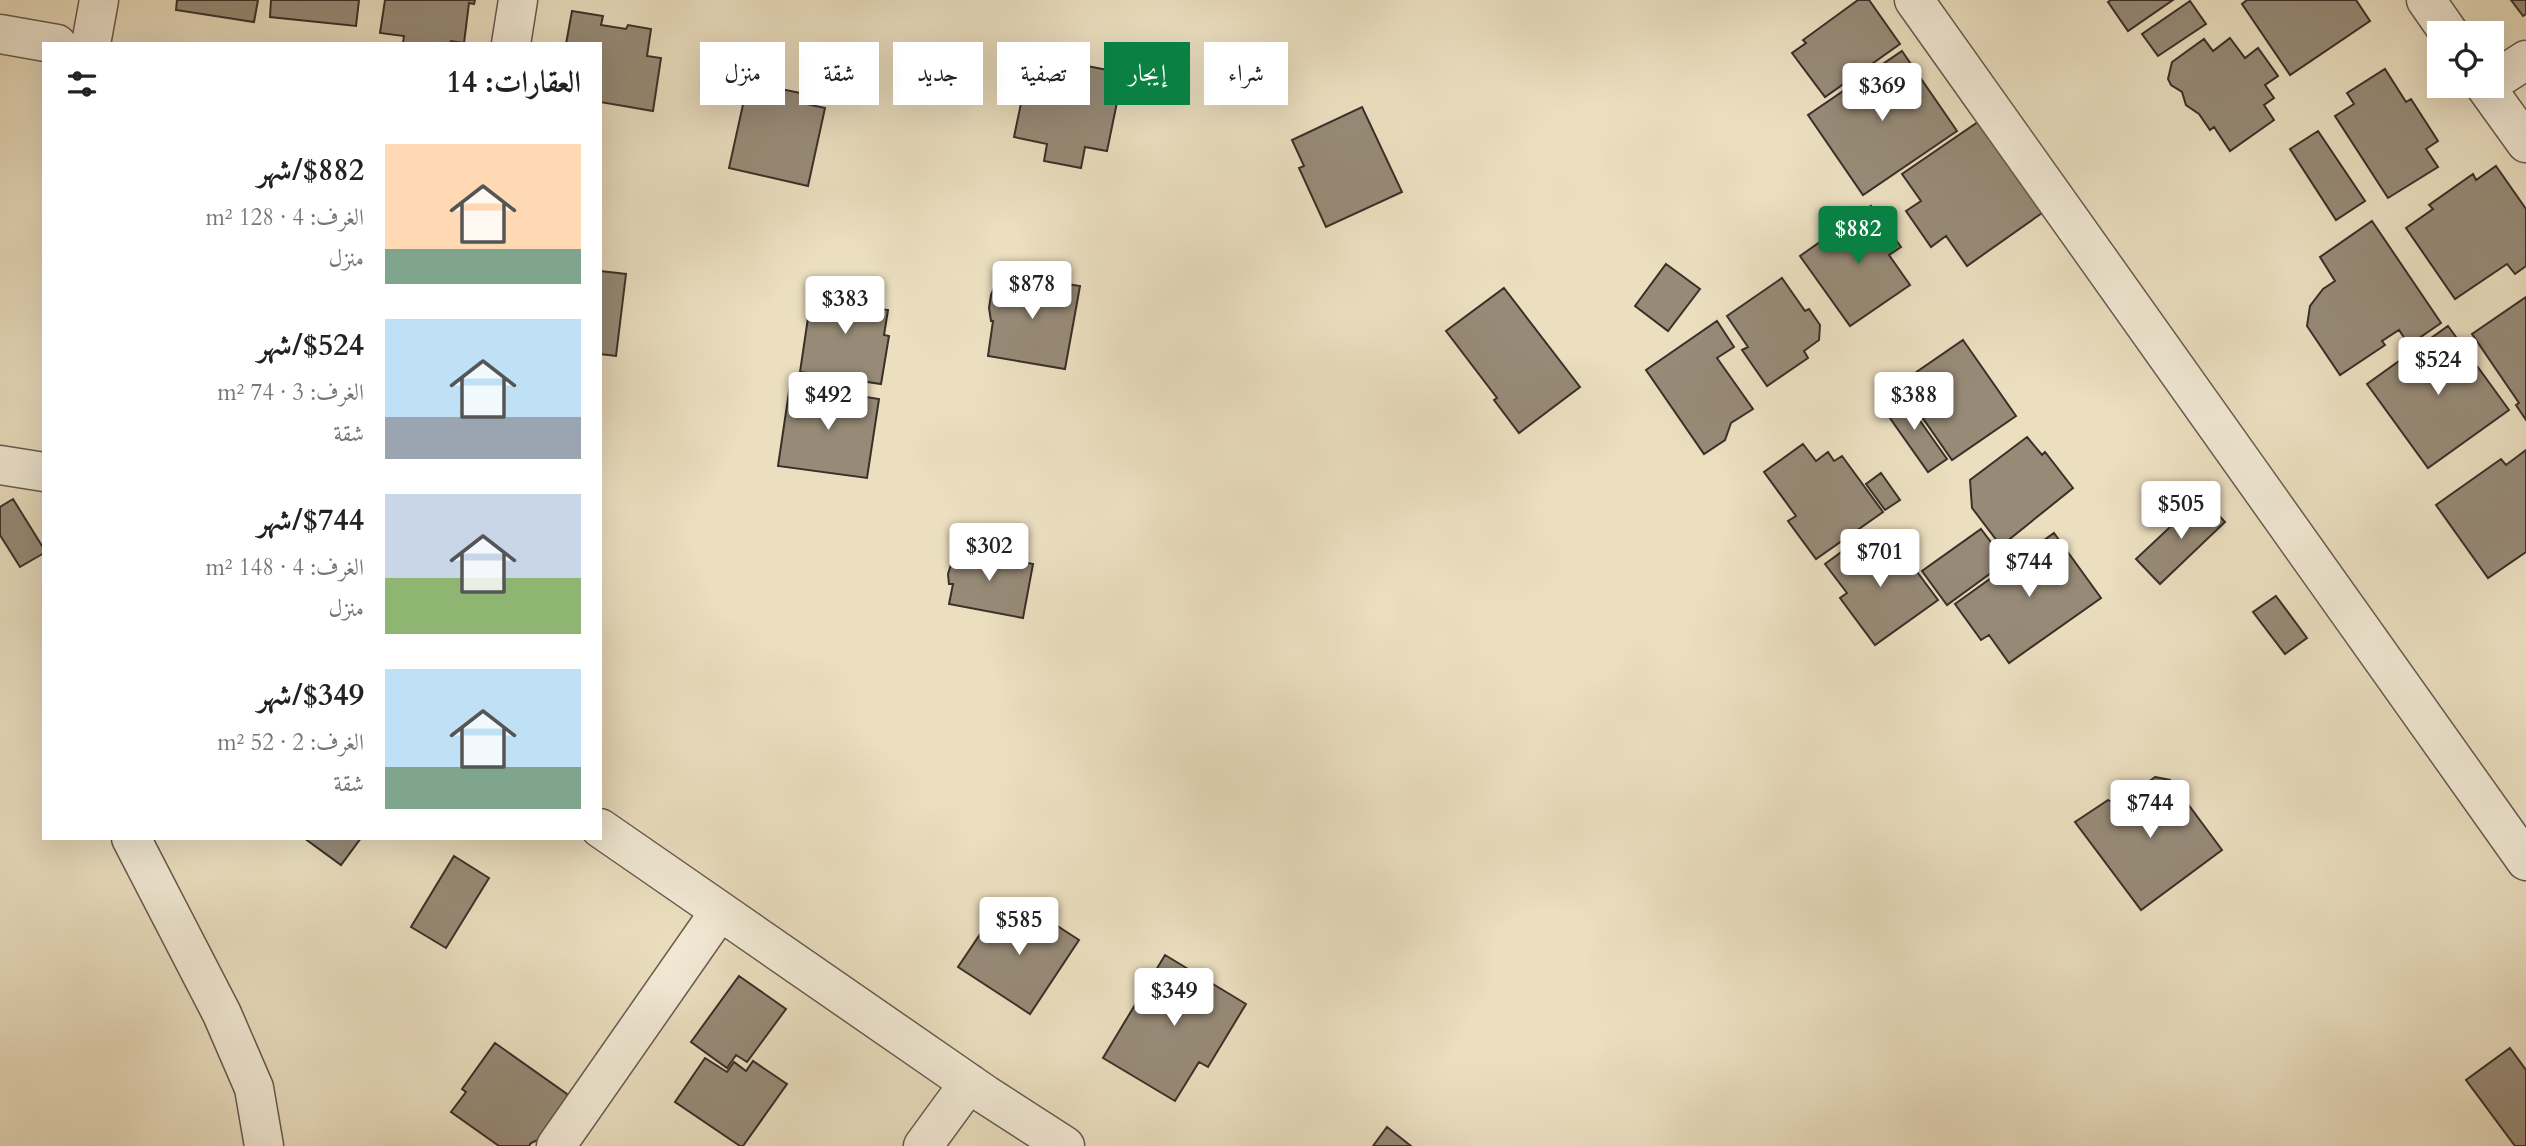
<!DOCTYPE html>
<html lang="ar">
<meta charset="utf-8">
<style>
body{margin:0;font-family:Cardo,Amiri,serif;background:#f2f2f2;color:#222;direction:rtl;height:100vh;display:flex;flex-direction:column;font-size:26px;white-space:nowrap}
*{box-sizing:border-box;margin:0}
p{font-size:23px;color:#767676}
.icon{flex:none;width:38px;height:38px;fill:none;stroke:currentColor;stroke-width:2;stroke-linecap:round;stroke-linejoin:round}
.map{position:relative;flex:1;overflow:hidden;direction:ltr}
.panel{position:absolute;left:42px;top:42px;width:560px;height:798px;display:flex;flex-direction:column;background:#fff;border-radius:0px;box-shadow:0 7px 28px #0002;direction:rtl}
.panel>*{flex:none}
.guide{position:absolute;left:623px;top:42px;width:665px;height:63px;direction:rtl;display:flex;gap:14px}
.fabs{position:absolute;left:2427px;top:21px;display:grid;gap:14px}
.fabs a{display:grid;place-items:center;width:77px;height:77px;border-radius:0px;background:#fff;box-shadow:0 7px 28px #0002;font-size:35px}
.price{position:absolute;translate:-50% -60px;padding:0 16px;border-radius:7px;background:#fff;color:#222;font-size:23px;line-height:46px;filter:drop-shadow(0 2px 4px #0008)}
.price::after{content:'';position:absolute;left:50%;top:42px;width:21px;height:16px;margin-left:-10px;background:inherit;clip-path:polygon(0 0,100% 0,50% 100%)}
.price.current{background:#0b8043;color:#fff}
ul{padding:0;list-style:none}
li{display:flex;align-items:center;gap:21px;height:175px;padding:0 21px}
li span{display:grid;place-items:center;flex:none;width:196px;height:140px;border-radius:0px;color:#555}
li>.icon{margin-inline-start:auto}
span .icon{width:84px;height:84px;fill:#fffc;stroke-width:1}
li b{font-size:30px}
h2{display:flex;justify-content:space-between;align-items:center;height:84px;padding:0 21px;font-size:30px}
.pill{padding:0 24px;border-radius:0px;background:#fff;box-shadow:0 7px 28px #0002;font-size:24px;line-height:63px}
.pill.current{background:#0b8043;color:#fff}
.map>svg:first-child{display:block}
</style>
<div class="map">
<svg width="2526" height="1146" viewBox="0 0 2526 1146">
<rect width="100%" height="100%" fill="#ebdfc0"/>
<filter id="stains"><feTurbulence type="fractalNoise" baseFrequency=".00286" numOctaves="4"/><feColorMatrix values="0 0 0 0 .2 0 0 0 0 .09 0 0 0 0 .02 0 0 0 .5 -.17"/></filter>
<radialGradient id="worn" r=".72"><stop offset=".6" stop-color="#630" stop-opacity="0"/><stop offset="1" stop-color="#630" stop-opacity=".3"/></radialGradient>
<path fill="#978b78" stroke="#3b2f29" stroke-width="2" d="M177 0H258L254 22 176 10Z
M271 0H359L356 26 270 17Z
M385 0H475L474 4 469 3 464 43 451 41 450 44 403 43 404 36 380 33Z
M1858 0H1869L1900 44 1825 97 1792 53 1806 43 1803 40Z
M2111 0H2173L2128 31 2108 2Z
M2247 0H2356L2370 21 2290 75 2242 4Z
M2511 0H2526V14L2523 16Z
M2190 1 2206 24 2158 56 2142 34Z
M572 11 603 16 601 25 626 29 628 25 651 29 647 56 661 58 653 111 600 102V44H566Z
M2230 38 2245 58 2258 48 2278 76 2265 85 2274 98 2264 105 2274 120 2230 151 2214 127 2210 130 2199 114 2186 105 2182 92 2171 85 2168 79 2172 62 2204 39 2213 51Z
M1902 51 1957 131 1863 195 1808 115Z
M1031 55 1123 73 1107 151 1085 147 1081 168 1044 161 1047 144 1014 137Z
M2385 69 2406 102 2411 99 2438 141 2426 149 2438 167 2388 198 2335 116 2354 104 2347 93Z
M748 82 805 94 802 103 825 108 808 186 729 168Z
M1362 107 1402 192 1326 227 1299 168 1304 166 1292 140Z
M1978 122 2042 213 1967 266 1946 236 1931 247 1906 211 1921 201 1902 174Z
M2318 131 2365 201 2336 220 2290 149Z
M2496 166 2526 209V266L2515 274 2507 264 2455 299 2406 228 2433 209 2429 205 2473 174 2476 180Z
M1871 206 1901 247 1889 255 1910 285 1850 326 1800 256Z
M2372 221 2441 323 2409 345 2399 330 2382 341 2385 345 2340 375 2307 326 2310 306 2323 289 2335 281 2320 257Z
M1666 264 1700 289 1668 331 1635 306Z
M600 271 626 274 616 356 600 354Z
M999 276 1047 284 1049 281 1080 286 1065 369 988 356 993 321H991L989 308 991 295Z
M1782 278 1805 311 1809 309 1820 325 1819 340 1804 351 1808 358 1767 386 1742 350 1748 347 1727 316Z
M813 284 868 292 866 307 888 310 884 335 889 336 881 384 800 372Z
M1504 288 1580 387 1519 433 1494 400 1497 398 1446 331Z
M2526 297V420L2516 405 2519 403 2472 334Z
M1717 321 1734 347 1717 358 1753 409 1731 423 1725 440 1704 454 1646 370Z
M2448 326 2509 410 2428 468 2367 384Z
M1963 340 2016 416 1952 460 1899 384Z
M790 385 879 399 867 478 778 466Z
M1899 391 1947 459 1928 472 1880 404Z
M2027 437 2042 455 2045 452 2073 488 2001 546 1972 508 1970 480Z
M1803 444 1816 461 1828 452 1834 461 1842 456 1883 512 1816 559 1788 521 1796 516 1764 472Z
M2526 450V552L2488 578 2436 505 2501 459 2506 465Z
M1881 473 1900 500 1885 510 1866 484Z
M2202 497 2225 522 2160 584 2136 559Z
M13 499 44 549V553L20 567 0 535V507Z
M1981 529 2006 562 1947 605 1922 571Z
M2054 533 2101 598 2009 663 1989 635 1981 640 1955 604Z
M1855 542 1862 551 1868 547 1874 555 1886 546 1892 554 1900 549 1938 600 1875 645 1840 598 1847 593 1825 564Z
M956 549 1033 564 1023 618 949 604 953 584H949L948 574Z
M2276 596 2307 638 2285 654 2253 612Z
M2155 777 2170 780 2222 850 2141 910 2075 822 2108 800 2113 802 2119 810 2141 792 2139 789Z
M304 838H361L341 865Z
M454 856 489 878 446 948 411 927Z
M1022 903 1079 940 1030 1014 958 967 991 918 1006 928Z
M1165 955 1246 1004 1208 1067 1199 1062 1175 1101 1103 1058Z
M739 976 786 1009 747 1062 736 1055 727 1068 691 1042Z
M495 1043 567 1094 565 1110 546 1136 531 1143 529 1146H499L451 1112 466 1092 462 1089Z
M2510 1048 2526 1070V1146H2515L2466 1080Z
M705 1058 727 1072 734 1062 746 1071 753 1061 787 1084 743 1146H740L675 1102Z
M1387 1127 1411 1146H1373Z"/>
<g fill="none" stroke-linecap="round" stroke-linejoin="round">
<defs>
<path id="minor" d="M1914 0 2526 861
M2426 0 2449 33
M0 34 57 44
M91 44 99 0
M511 44 518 0
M2492 82 2526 60
M2485 86 2526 143
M0 465 44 472
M600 828 986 1095 1065 1146
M131 838 222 1014 254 1088 264 1146
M556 1146 720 911
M923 1146 969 1083"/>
</defs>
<use href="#minor" stroke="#675b4f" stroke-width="41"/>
<use href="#minor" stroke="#f2ead6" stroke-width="38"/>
</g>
<rect width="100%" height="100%" filter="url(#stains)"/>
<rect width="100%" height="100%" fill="url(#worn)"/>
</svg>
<div class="fabs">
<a><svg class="icon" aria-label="locate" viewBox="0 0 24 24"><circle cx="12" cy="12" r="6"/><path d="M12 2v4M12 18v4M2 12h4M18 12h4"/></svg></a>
</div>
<b class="price" style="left:1882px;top:123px">$369</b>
<b class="price current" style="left:1858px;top:266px">$882</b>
<b class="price" style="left:1032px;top:321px">$878</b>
<b class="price" style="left:845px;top:336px">$383</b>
<b class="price" style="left:2438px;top:397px">$524</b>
<b class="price" style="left:828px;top:432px">$492</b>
<b class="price" style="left:1914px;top:432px">$388</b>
<b class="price" style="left:2181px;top:541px">$505</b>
<b class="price" style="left:989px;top:583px">$302</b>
<b class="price" style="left:1880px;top:589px">$701</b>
<b class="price" style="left:2029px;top:599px">$744</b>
<b class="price" style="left:2150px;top:840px">$744</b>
<b class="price" style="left:1019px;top:957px">$585</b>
<b class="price" style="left:1174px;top:1028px">$349</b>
<div class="guide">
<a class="pill">شراء</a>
<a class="pill current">إيجار</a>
<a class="pill">تصفية</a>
<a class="pill">جديد</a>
<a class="pill">شقة</a>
<a class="pill">منزل</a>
</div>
<section class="panel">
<h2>العقارات: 14<svg class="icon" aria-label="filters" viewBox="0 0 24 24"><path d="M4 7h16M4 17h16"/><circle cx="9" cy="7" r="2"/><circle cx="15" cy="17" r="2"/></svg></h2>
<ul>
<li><span style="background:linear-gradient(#ffd9b3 75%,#7fa58c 0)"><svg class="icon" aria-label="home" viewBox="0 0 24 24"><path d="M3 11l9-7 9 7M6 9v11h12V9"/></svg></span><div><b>$882/شهر</b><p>الغرف: 4 · 128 m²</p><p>منزل</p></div></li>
<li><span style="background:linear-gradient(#bfe0f5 70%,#9aa5b1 0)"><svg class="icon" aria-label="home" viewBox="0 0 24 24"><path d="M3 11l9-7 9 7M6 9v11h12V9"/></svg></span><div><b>$524/شهر</b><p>الغرف: 3 · 74 m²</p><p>شقة</p></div></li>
<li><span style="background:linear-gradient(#c9d6e8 60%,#8fb573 0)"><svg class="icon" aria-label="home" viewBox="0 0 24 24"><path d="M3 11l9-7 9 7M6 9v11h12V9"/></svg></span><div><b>$744/شهر</b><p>الغرف: 4 · 148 m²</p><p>منزل</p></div></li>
<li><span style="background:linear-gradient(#bfe0f5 70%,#7fa58c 0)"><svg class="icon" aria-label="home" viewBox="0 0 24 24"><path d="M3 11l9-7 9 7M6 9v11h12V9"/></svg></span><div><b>$349/شهر</b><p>الغرف: 2 · 52 m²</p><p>شقة</p></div></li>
</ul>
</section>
</div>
